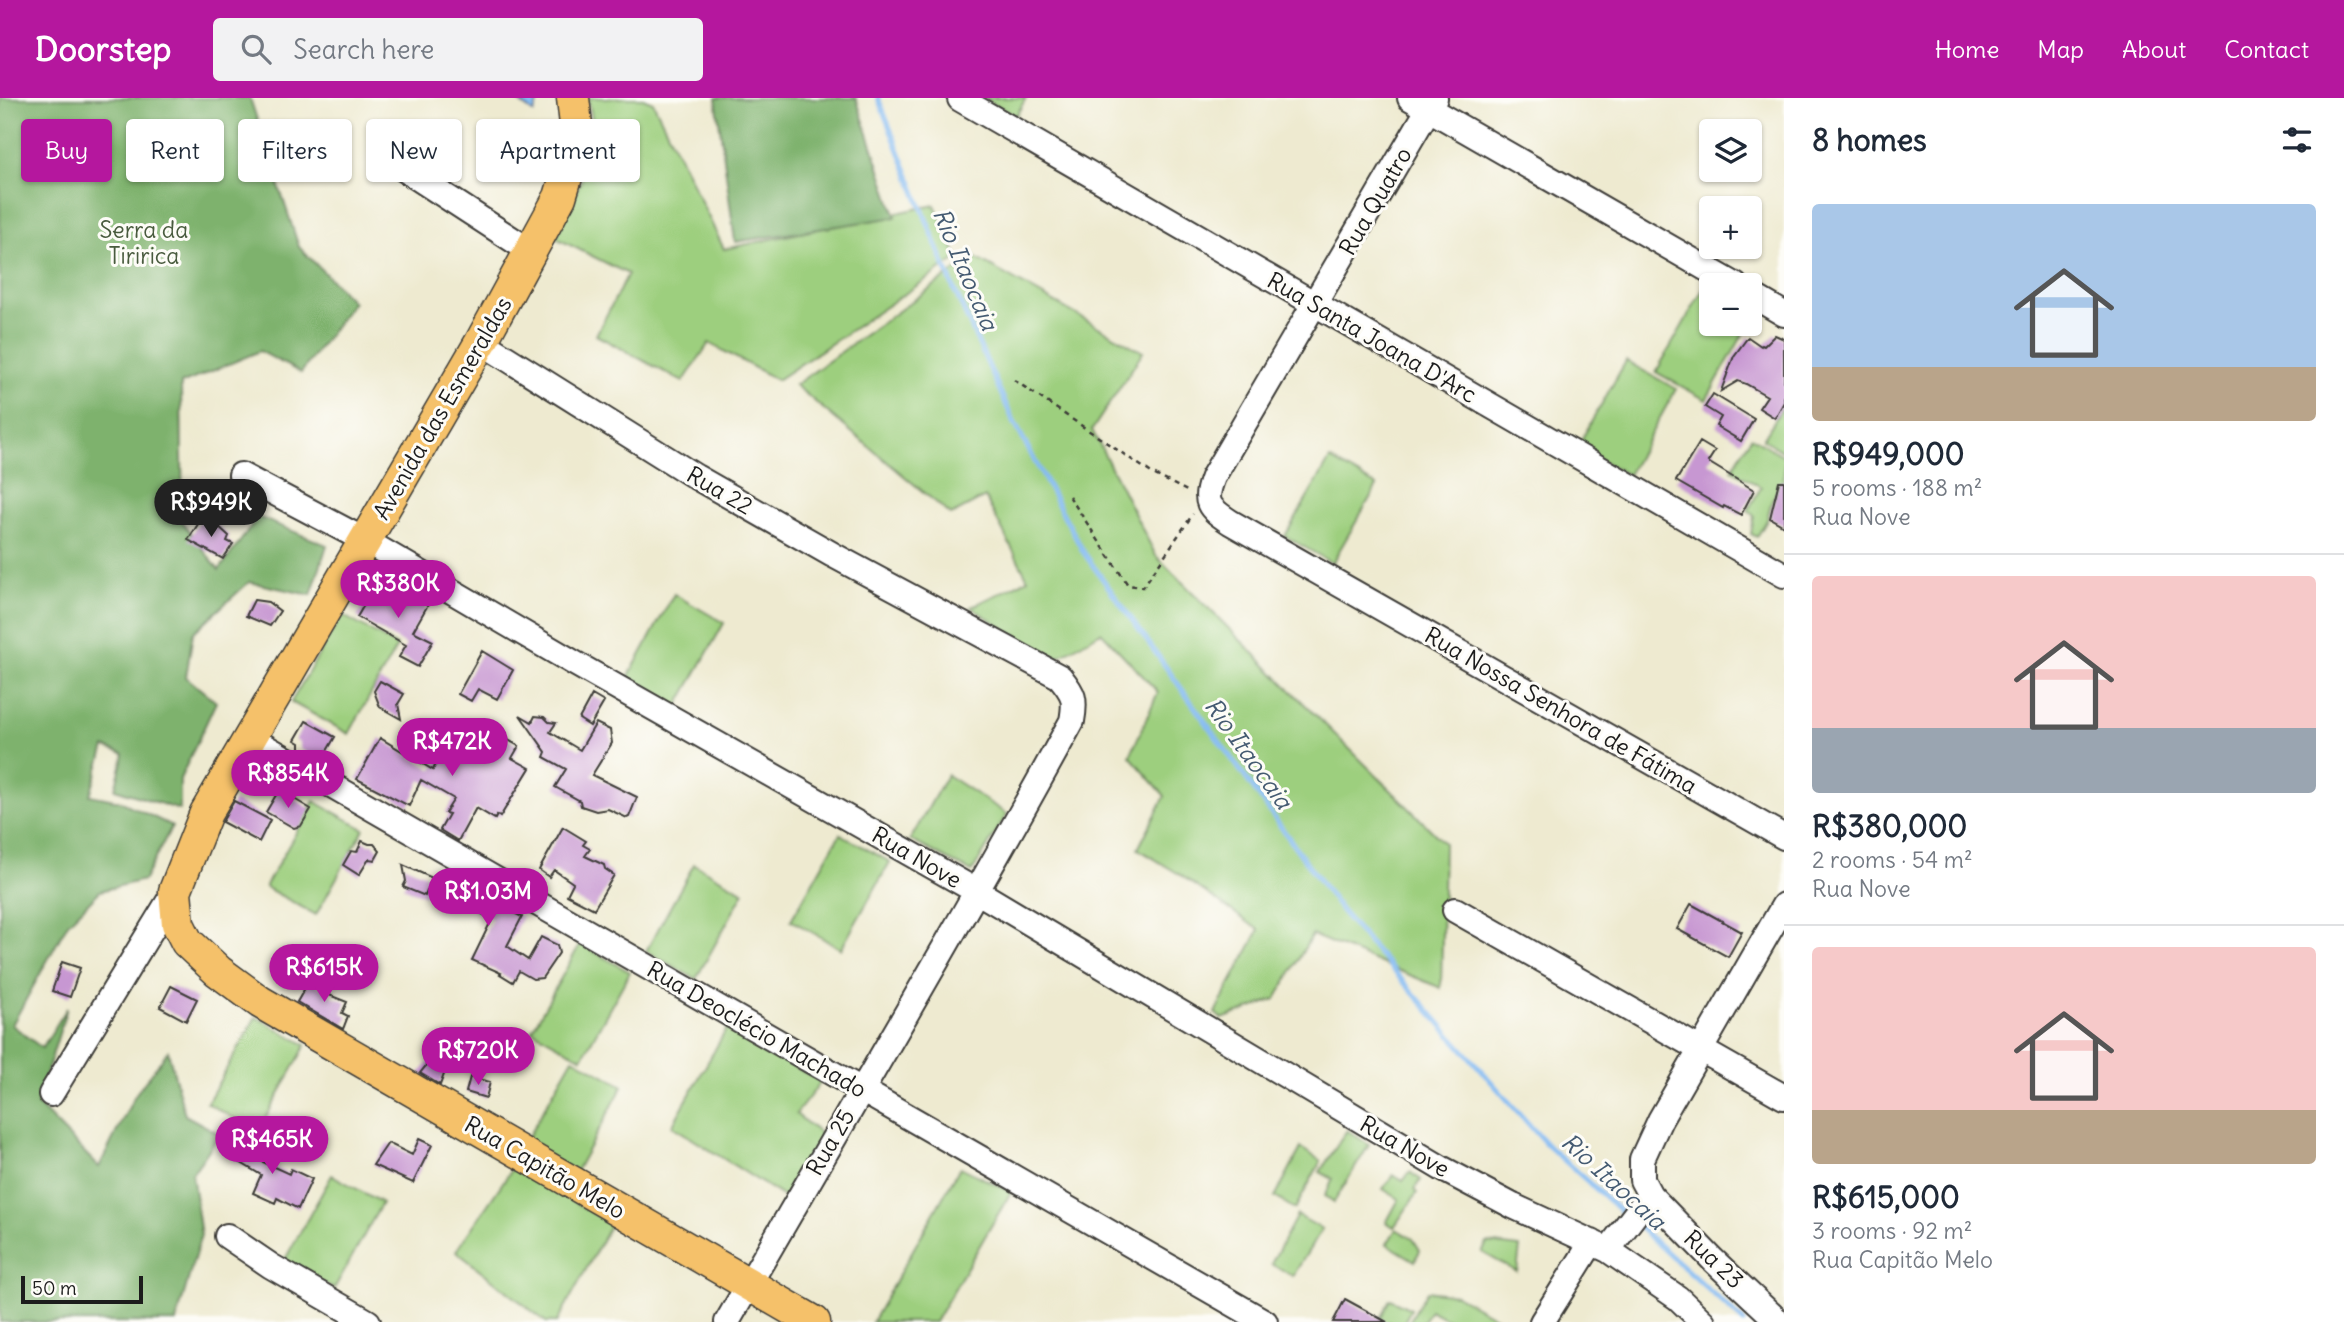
<!DOCTYPE html>
<meta charset="utf-8">
<style>
body{margin:0;font-family:Delius,sans-serif;background:#f2f2f3;color:#1f2937;height:100vh;display:flex;flex-direction:column;font-size:26px;white-space:nowrap}
*{box-sizing:border-box;margin:0}
p{font-size:23px;color:#747a83}
.icon{flex:none;width:38px;height:38px;fill:none;stroke:currentColor;stroke-width:2;stroke-linecap:round;stroke-linejoin:round}
.map{position:relative;flex:1;overflow:hidden}
.panel{display:flex;flex-direction:column;background:#fff;width:560px}
.panel>*{flex:none}
.top-card{position:absolute;left:21px;top:21px;width:665px;height:63px;display:flex;gap:14px}
.controls{position:absolute;left:1699px;top:21px;display:grid;gap:14px}
.controls a{display:grid;place-items:center;width:63px;height:63px;border-radius:7px;background:#fff;box-shadow:0 2px 5px #0004;font-size:35px}
.scale{position:absolute;left:21px;bottom:18px;width:122px;box-sizing:border-box;padding-left:7px;border:4px solid #1c1c1c;border-top:0;font-size:19px;line-height:24px;white-space:nowrap;color:#1c1c1c;-webkit-text-stroke:5px #fdfcf7;paint-order:stroke}
.price{position:absolute;translate:-50% -60px;padding:0 16px;border-radius:24px;background:#b5179e;color:#fff;font-size:23px;line-height:46px;filter:drop-shadow(0 2px 4px #0008)}
.price::after{content:'';position:absolute;left:50%;top:42px;width:21px;height:16px;margin-left:-10px;background:inherit;clip-path:polygon(0 0,100% 0,50% 100%)}
.price.active{background:#222;color:#fff}
ul{padding:0;list-style:none}
li{display:grid;align-content:center;gap:14px;height:371px;padding:0 28px}
li+li{border-top:2px solid #e0e1e3}
li span{display:grid;place-items:center;height:217px;border-radius:7px;color:#555}
li>.icon{margin-inline-start:auto}
span .icon{width:126px;height:126px;fill:#fffc;stroke-width:1}
li b{font-size:30px}
h2{display:flex;justify-content:space-between;align-items:center;height:84px;padding:0 28px;font-size:30px}
.pill{padding:0 24px;border-radius:7px;background:#fff;box-shadow:0 2px 5px #0004;font-size:24px;line-height:63px}
.pill.active{background:#b5179e;color:#fff}
header{display:flex;align-items:center;gap:42px;box-sizing:border-box;height:98px;padding:0 35px;background:#b5179e;color:#fff}
header strong{font-size:33px}
nav{display:flex;gap:38px;margin-inline-start:auto;font-size:24px}
.search{width:490px;height:63px;background:#f2f2f3;display:flex;align-items:center;gap:18px;box-sizing:border-box;padding:0 24px;border-radius:7px;color:#747a83;font-size:26px}
main{display:flex;flex:1;min-height:0}
.map>svg:first-child{display:block}
</style>
<header>
<strong>Doorstep</strong>
<div class="search"><svg class="icon" aria-label="search" viewBox="0 0 24 24"><circle cx="10" cy="10" r="6"/><path d="M15 15l6 6"/></svg>Search here</div>
<nav><a>Home</a><a>Map</a><a>About</a><a>Contact</a></nav>
</header>
<main>
<div class="map">
<svg width="1784" height="1224" viewBox="0 0 1784 1224">
<rect width="100%" height="100%" fill="#fdfcf7"/>
<filter id="ink" filterUnits="userSpaceOnUse"><feTurbulence type="fractalNoise" baseFrequency=".0143" numOctaves="2"/><feDisplacementMap in="SourceGraphic" scale="14" xChannelSelector="R" yChannelSelector="G"/><feConvolveMatrix kernelMatrix="1 2 1 2 8 2 1 2 1" color-interpolation-filters="sRGB"/></filter>
<filter id="wash" filterUnits="userSpaceOnUse"><feTurbulence type="fractalNoise" baseFrequency=".00686" numOctaves="4" result="noise"/><feDisplacementMap in="SourceGraphic" scale="28" xChannelSelector="R" yChannelSelector="G"/><feGaussianBlur stdDeviation="1.57" result="paint"/><feColorMatrix in="noise" values="0 0 0 0 0 0 0 0 0 0 0 0 0 0 0 0 0 1.4 0 .05"/><feComposite in="paint" operator="in"/></filter>
<g filter="url(#wash)">
<rect width="100%" height="100%" fill="#eeead0"/>
<path fill="#9dcf7e" stroke="#5c764d" stroke-width="2" d="M588 0H643L653 4 724 151 935 107 958 160 777 282 709 245 683 284 596 237 628 176 556 140 597 46Z
M983 0H1026L1016 18Z
M974 159 1143 254 1092 332 1156 458 1444 745 1441 890 1312 837 1276 901 1222 921 1215 915 1259 832 1179 776 1138 751 1165 698 1130 658 1158 594 1101 534 1053 562 971 509 1028 481 985 399 951 417 795 287Z
M1705 188 1711 191 1712 226H1749L1706 302 1656 274Z
M1626 263 1676 291 1628 377 1577 349Z
M1784 307V354L1763 341Z
M1751 339 1784 358V383L1772 402 1767 422 1757 439 1751 436 1754 418 1748 412 1761 389 1732 372Z
M1330 361 1377 388 1332 465 1285 438Z
M674 496 724 525 676 611 626 583Z
M342 517 397 548 349 636 291 604Z
M947 677 1007 716 972 774 910 742Z
M314 703 364 731 316 817 265 789Z
M840 736 890 764 841 851 791 822Z
M694 766 744 794 696 881 646 853Z
M580 846 630 874 582 960 532 932Z
M256 919 306 947 258 1034 207 1005Z
M727 930 821 984 796 1016 823 1038 784 1099 672 1028Z
M573 960 623 988 575 1075 524 1046Z
M1347 1032 1369 1047 1334 1104 1325 1098 1333 1081 1320 1074Z
M1301 1050 1321 1063 1295 1111 1275 1099Z
M514 1068 611 1126 557 1224H546L456 1153Z
M960 1069 1011 1094 935 1224H872Z
M1410 1074 1421 1082 1414 1092 1417 1095 1394 1129 1386 1125 1399 1101 1383 1091 1393 1077 1403 1083Z
M332 1077 382 1105 334 1191 284 1163Z
M1297 1117 1322 1131 1293 1178 1271 1166Z
M1396 1131 1413 1141 1420 1152 1415 1163 1387 1146Z
M1487 1145 1520 1149 1517 1174 1482 1154Z
M1427 1193 1456 1197 1504 1224H1452L1430 1212 1423 1224H1409Z
M1390 1201 1411 1211 1404 1224H1378Z"/>
<path fill="#7eb26d" stroke="#4d6744" stroke-width="2" d="M0 0H250L299 149 353 204 301 275 260 253 181 286 183 425 219 472 258 419 327 447 311 497 249 484 193 535 186 579 216 604 180 681V712L115 691 124 656 105 649 90 697 120 703 172 728 144 782 100 793 68 825 12 927 42 950 67 910 37 1006 99 1069 135 997 168 953 185 1017 220 1036 192 1076 201 1137 176 1224H0Z
M716 0H856L896 119 735 144Z"/>
<path fill="#82baf2" stroke="#4f6b87" stroke-width="2" d="M514 0H539L534 15Z"/>
<g fill="none" stroke-linecap="round" stroke-linejoin="round">
<path stroke="#82baf2" stroke-width="5" d="M878 0 954 191 1013 322 1084 455 1342 814 1547 1047 1626 1118
M1636 1126 1744 1224"/>
</g>
<g id="blocks">
<path fill="#c797d2" d="M1775 237 1784 241V304L1775 320 1759 310 1767 298 1746 286 1738 283 1721 293 1734 258 1748 239 1761 248 1762 247 1764 248Z
M1713 296 1754 321 1741 343 1716 328 1721 319 1705 309Z
M1700 344 1715 353 1708 364 1754 392 1741 417 1724 408 1723 410 1676 383Z
M1779 383H1784V428L1770 420Z
M200 423 216 426 229 438 227 443 233 446 223 461 188 442Z
M395 486 429 505 413 533 433 543 418 569 399 559 406 547 357 519 368 500 365 498 371 487 389 497Z
M254 502 268 504 280 513 270 528 246 518Z
M482 553 513 572 497 601 478 591 471 603 458 596Z
M380 583 404 596 398 606 401 621 380 609 374 593Z
M592 597 604 604 590 628 579 621Z
M520 617 532 624 535 618 544 619 549 624 556 625 550 634 580 652 596 625 610 632 612 645 592 677 637 699 629 719 627 720 608 711 596 713 581 708 580 703 555 689 566 671 544 659 546 654Z
M306 623 335 639 324 658 319 661 300 651V645L295 642Z
M488 631 519 648 512 660 530 670 500 719 497 717 495 721 476 710 458 743 440 732 449 716 445 715 454 701 421 682 409 708 357 681 380 640 433 672 448 642 473 654Z
M279 692 311 711 301 728 294 730 266 714Z
M234 703 270 722 259 744 222 724Z
M563 729 586 743 583 747 590 751 585 758 604 767 605 771 614 777 594 811 567 797 573 785 554 772 549 779 539 772Z
M362 743 369 746H374L380 753 375 762 369 761 359 777 343 767 351 753 357 754Z
M403 767 439 783 443 776 470 795 474 789 492 799 490 803 522 819 507 848 528 862 541 839 557 847 559 855 542 880 533 881 519 873 513 884 500 876 501 875 472 862 492 821 458 803 452 811 427 793 425 798 403 789 406 783Z
M1691 806 1742 834 1728 859 1677 831Z
M62 864 80 870 70 899 52 893Z
M309 883 330 895 329 897 347 904 342 915 348 918 343 931 297 904Z
M171 888 197 901 186 923 160 909Z
M429 964 446 971 440 987 420 975Z
M470 979 490 984 486 1000 466 994Z
M243 1038 269 1054 263 1064 289 1076 291 1071 312 1081 298 1111 277 1100 275 1105 253 1095 261 1077 231 1059Z
M419 1041 432 1047 413 1085 373 1067 388 1045 412 1057Z
M1345 1201 1387 1224H1333Z"/>
</g>
</g>
<g filter="url(#ink)">
<use href="#blocks" fill-opacity="0" stroke="#3c3b37" stroke-width="2"/>
<g fill="none" stroke-linecap="round" stroke-linejoin="round">
<defs>
<path id="minor" d="M1410 0 1735 187
M1435 0 1213 379C1203 405 1208 409 1230 424L1784 739
M960 1 1784 477
M387 60 530 153
M1750 196 1784 216
M481 244 696 379 833 457 1060 579C1074 596 1076 601 1072 623 961 825 843 1024 727 1224
M241 377 366 443 576 566 978 794 1441 1070 1513 1108 1608 1152 1650 1097 1642 1082V1061L1660 1022 1784 807
M248 639 1265 1224
M1455 812 1784 999
M51 996 175 793
M1650 1097 1713 1162 1779 1224
M227 1138 271 1168 368 1224
M1608 1152 1678 1200 1703 1224
M1542 1224 1592 1144"/>
<path id="major" d="M573 0 576 27 572 59 560 99 481 244 206 715 175 793 178 826 187 844 218 873 260 904 814 1224"/>
</defs>
<use href="#minor" stroke="#3c3b37" stroke-width="28"/>
<use href="#major" stroke="#3c3b37" stroke-width="35"/>
<path stroke="#3c3b37" stroke-width="2.5" stroke-dasharray="5 5" stroke-linecap="butt" d="M1014 282 1153 376 1189 394
M1069 398 1128 487 1143 489 1193 416"/>
<use href="#minor" stroke="#fff" stroke-width="24"/>
<use href="#major" stroke="#f5c16b" stroke-width="32"/>
</g>
</g>
<g text-anchor="middle" dominant-baseline="central" stroke-width="6" stroke-linejoin="round" paint-order="stroke">
<g font-size="23" fill="#1c1c1c" stroke="#fdfcf7">
<text transform="translate(1375 103) rotate(-60)">Rua Quatro</text>
<text transform="translate(1372 239) rotate(30)">Rua Santa Joana D'Arc</text>
<text transform="translate(442 310) rotate(-60)">Avenida das Esmeraldas</text>
<text transform="translate(720 392) rotate(30)">Rua 22</text>
<text transform="translate(1561 612) rotate(30)">Rua Nossa Senhora de Fátima</text>
<text transform="translate(917 759) rotate(30)">Rua Nove</text>
<text transform="translate(757 931) rotate(30)">Rua Deoclécio Machado</text>
<text transform="translate(830 1044) rotate(-60)">Rua 25</text>
<text transform="translate(1405 1048) rotate(30)">Rua Nove</text>
<text transform="translate(545 1069) rotate(30)">Rua Capitão Melo</text>
<text transform="translate(1714 1161) rotate(44)">Rua 23</text>
</g>
<g font-size="23" fill="#495b3e" stroke="#fdfcf7">
<text x="144" y="131">Serra da<tspan x="144" dy="26">Tiririca</tspan></text>
</g>
<g font-size="24" font-style="italic" fill="#455b72" stroke="#fdfcf7">
<text transform="translate(966 171) rotate(67)">Rio Itaocaia</text>
<text transform="translate(1249 655) rotate(54)">Rio Itaocaia</text>
<text transform="translate(1614 1083) rotate(42)">Rio Itaocaia</text>
</g>
</g>
</svg>
<div class="controls">
<a><svg class="icon" aria-label="layers" viewBox="0 0 24 24"><path d="M12 4l9 5-9 5-9-5zM3 14l9 5 9-5"/></svg></a>
<a>+</a>
<a>−</a>
</div>
<div class="scale">50 m</div>
<b class="price active" style="left:211px;top:441px">R$949K</b>
<b class="price" style="left:398px;top:522px">R$380K</b>
<b class="price" style="left:452px;top:680px">R$472K</b>
<b class="price" style="left:288px;top:712px">R$854K</b>
<b class="price" style="left:488px;top:830px">R$1.03M</b>
<b class="price" style="left:324px;top:906px">R$615K</b>
<b class="price" style="left:478px;top:989px">R$720K</b>
<b class="price" style="left:272px;top:1078px">R$465K</b>
<div class="top-card">
<a class="pill active">Buy</a>
<a class="pill">Rent</a>
<a class="pill">Filters</a>
<a class="pill">New</a>
<a class="pill">Apartment</a>
</div>
</div>
<section class="panel">
<h2>8 homes<svg class="icon" aria-label="filters" viewBox="0 0 24 24"><path d="M4 7h16M4 17h16"/><circle cx="9" cy="7" r="2"/><circle cx="15" cy="17" r="2"/></svg></h2>
<ul>
<li><span style="background:linear-gradient(#a9c7e8 75%,#b9a48a 0)"><svg class="icon" aria-label="home" viewBox="0 0 24 24"><path d="M3 11l9-7 9 7M6 9v11h12V9"/></svg></span><div><b>R$949,000</b><p>5 rooms · 188 m²</p><p>Rua Nove</p></div></li>
<li><span style="background:linear-gradient(#f6c9c9 70%,#9aa5b1 0)"><svg class="icon" aria-label="home" viewBox="0 0 24 24"><path d="M3 11l9-7 9 7M6 9v11h12V9"/></svg></span><div><b>R$380,000</b><p>2 rooms · 54 m²</p><p>Rua Nove</p></div></li>
<li><span style="background:linear-gradient(#f6c9c9 75%,#b9a48a 0)"><svg class="icon" aria-label="home" viewBox="0 0 24 24"><path d="M3 11l9-7 9 7M6 9v11h12V9"/></svg></span><div><b>R$615,000</b><p>3 rooms · 92 m²</p><p>Rua Capitão Melo</p></div></li>
</ul>
</section>
</main>
